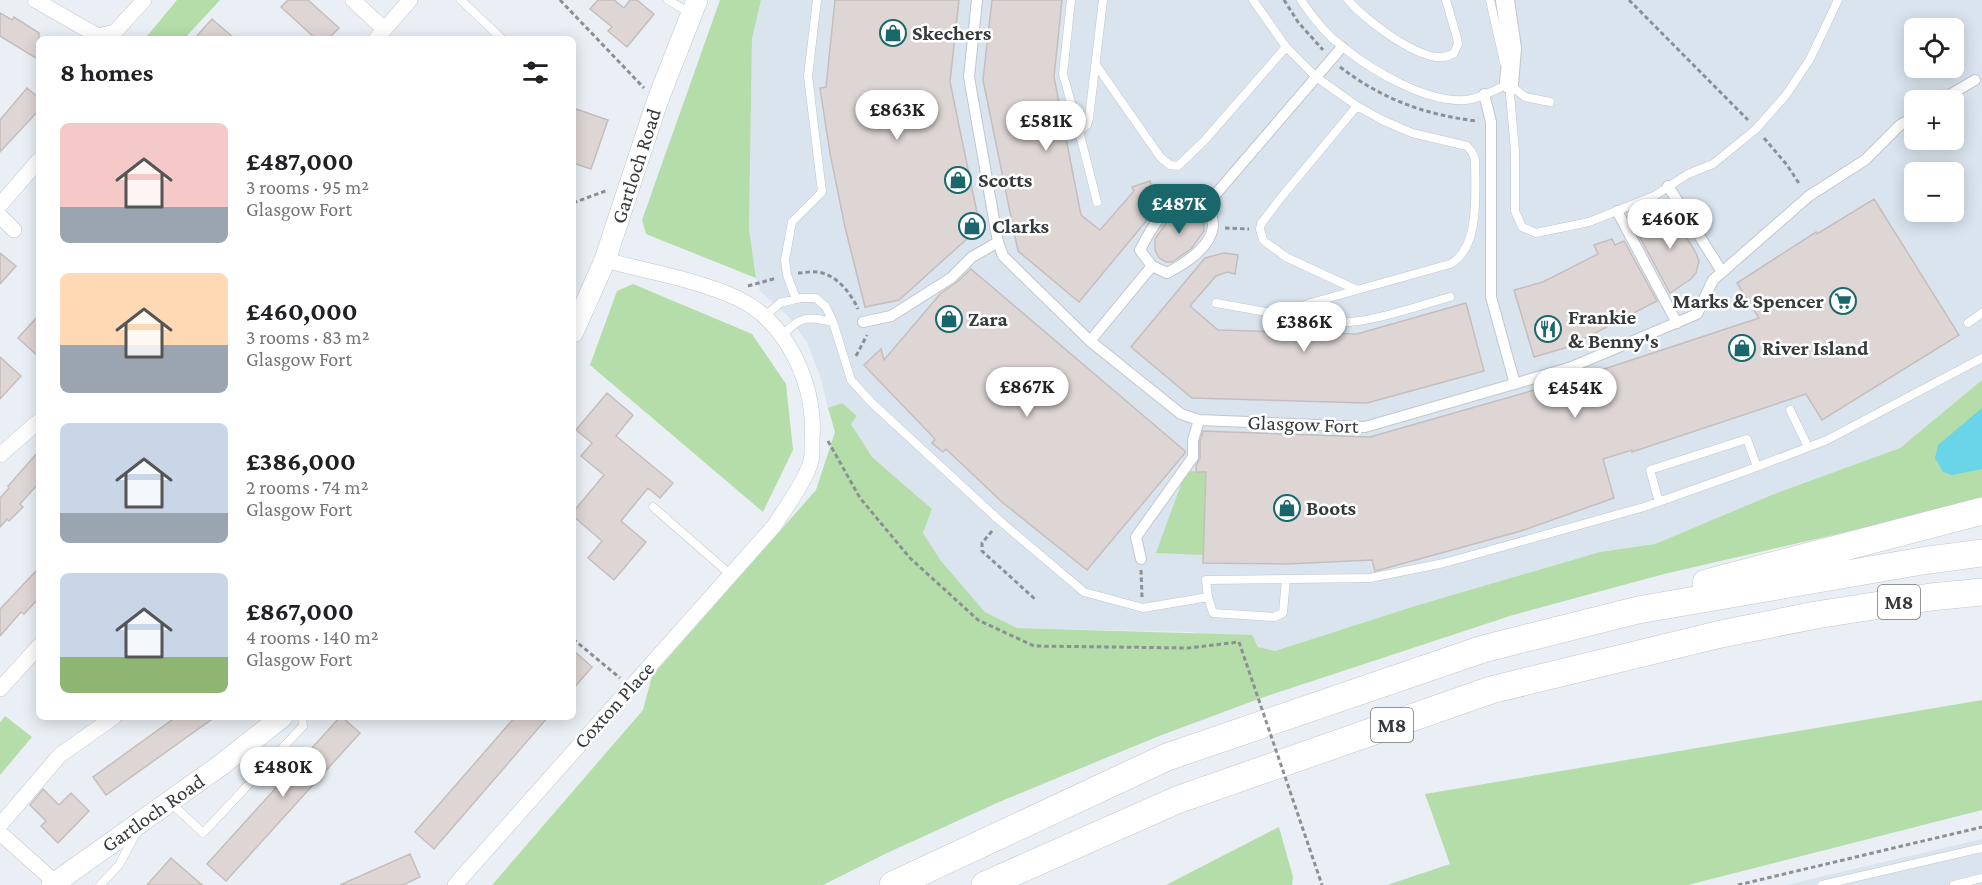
<!DOCTYPE html>
<meta charset="utf-8">
<style>
body{margin:0;font-family:"Crimson Pro",serif;background:#f2f2f2;color:#202124;height:100vh;display:flex;flex-direction:column;font-size:22px;white-space:nowrap}
*{box-sizing:border-box;margin:0}
p{font-size:20px;color:#757577}
.icon{flex:none;width:33px;height:33px;fill:none;stroke:currentColor;stroke-width:2;stroke-linecap:round;stroke-linejoin:round}
.map{position:relative;flex:1;overflow:hidden}
.sheet{position:absolute;left:36px;top:36px;width:540px;height:684px;display:flex;flex-direction:column;background:#fff;border-radius:9px;box-shadow:0 3px 15px #0003}
.sheet>*{flex:none}
.tools{position:absolute;left:1904px;top:18px;display:grid;gap:12px}
.tools a{display:grid;place-items:center;width:60px;height:60px;border-radius:9px;background:#fff;box-shadow:0 3px 15px #0003;font-size:30px}
.price{position:absolute;translate:-50% -51px;padding:0 14px;border-radius:21px;background:#fff;color:#222;font-size:20px;line-height:39px;filter:drop-shadow(0 2px 3px #0008)}
.price::after{content:'';position:absolute;left:50%;top:36px;width:18px;height:14px;margin-left:-9px;background:inherit;clip-path:polygon(0 0,100% 0,50% 100%)}
.price.on{background:#19676a;color:#fff}
ul{padding:0;list-style:none}
li{display:flex;align-items:center;gap:18px;height:150px;padding:0 24px}
li span{display:grid;place-items:center;flex:none;width:168px;height:120px;border-radius:9px;color:#555}
li>.icon{margin-inline-start:auto}
span .icon{width:72px;height:72px;fill:#fffc;stroke-width:1}
li b{font-size:26px}
h2{display:flex;justify-content:space-between;align-items:center;height:72px;padding:0 24px;font-size:26px}
.map>svg:first-child{display:block}
</style>
<div class="map">
<svg width="1982" height="885" viewBox="0 0 1982 885">
<rect width="100%" height="100%" fill="#e9eff4"/>
<path fill="#d9e4ee" fill-rule="evenodd" d="M761 0H1982V380L1900 448 1774 494 1655 544 1600 552 1415 606 1275 651 1192 632 1017 628 985 612 941 561 923 533 932 509 872 457 851 424 857 416 842 403 828 408 821 379 808 344 788 316 760 291 756 278 749 229 752 39ZM1914 28H1953V68H1914ZM1914 100H1953V140H1914ZM1914 172H1953V212H1914Z
M1982 839V885H1786Z"/>
<path fill="#b5ddaa" d="M177 0H220L184 39H140L148 35Z
M720 0H761L752 39 749 229 756 278 646 234 642 220Z
M633 284 752 334 786 384 793 450 763 512 590 365 617 291Z
M1982 380V501L1664 574 1513 615 1264 697 1159 736 999 802 887 853 823 885H492L643 710 652 676 816 490 835 432 828 408 842 403 857 416 851 424 872 457 932 509 923 533 941 561 985 612 1017 628 1252 635 1258 647 1275 651 1415 606 1600 552 1655 544 1774 494 1900 448Z
M1186 471 1206 472 1203 555 1156 553Z
M1982 700V810L1688 885H1387L1450 864 1425 794Z
M5 716 32 737 0 775V722Z
M1279 827 1293 877 1292 885H1166Z"/>
<path fill="#6ad4e8" d="M1982 408V469L1952 475 1943 472 1935 458 1938 445Z"/>
<path fill="#ded6d4" stroke="#c6bebc" stroke-width="1.5" d="M288 0H308L339 28 328 39H316L281 7Z
M598 0H614L624 8 630 0H637L654 14 627 47 608 31 612 27 590 9Z
M835 0H959L950 82 980 227 899 300 865 307 845 227 830 153 820 88 826 87Z
M992 0H1062L1054 77 1081 215 1100 230 1134 191 1132 187 1150 181 1154 195 1152 214 1079 302 1018 251 983 80Z
M0 13 12 20 14 17 39 33V60L0 36Z
M212 19 235 39H194Z
M27 88 39 98V110L0 152V120Z
M573 108 608 120 591 169 573 163Z
M1874 199 1959 335 1822 420 1806 394 1632 452V450L1603 459 1614 498 1521 531 1383 569 1375 571 1372 560 1286 564 1203 563 1206 472H1196V466L1200 458V441L1203 431 1370 437 1580 377 1759 318 1737 283 1816 232 1817 234Z
M1667 206 1696 253 1699 261 1696 273 1691 279 1670 293 1637 232Z
M1186 208 1197 209 1203 216 1204 231 1191 249 1172 262H1166L1159 258 1155 250V239L1169 219 1179 211Z
M1612 239 1615 245 1624 241 1657 301 1568 347 1534 357 1514 290 1543 282 1598 254 1594 245Z
M0 253 16 266 0 284Z
M1224 253 1238 255 1235 274 1227 272 1216 276 1190 306 1218 330 1357 334 1466 303 1484 371 1367 403 1192 398 1131 347 1205 258Z
M971 269 1185 451V453L1087 570 1002 502 946 449 943 452 932 443 935 439 864 365 881 349 884 360 941 293 956 283Z
M39 315V357L18 338Z
M0 357 21 376 0 399Z
M607 393 633 415 616 436 673 483 660 498 648 488 621 521 646 542 614 580 588 558 602 541 573 516V512L604 475 581 456 592 443 576 430Z
M39 451V483L20 504 23 507 9 521 7 519 0 527V498L9 488 8 486Z
M39 568V598L24 614 21 612 0 636V609Z
M573 650 592 667 573 689Z
M176 717H215L106 795 93 777Z
M340 717H342L360 733 226 881 207 864Z
M515 717H548L434 849 415 832Z
M43 789 59 805 71 793 89 811 58 843 41 826 46 821 30 805Z
M410 854 420 877 403 885H340Z
M171 858 202 885H147Z"/>
<g fill="none" stroke-linecap="round" stroke-linejoin="round">
<defs>
<path id="service" d="M461 0 502 39
M668 0 690 13
M1071 0 1063 74 1079 131
M1301 0C1312 17 1328 36 1344 48 1373 71 1427 103 1465 100 1479 99 1495 90 1508 84
M1348 0C1366 20 1409 53 1436 57 1442 58 1449 56 1454 53L1458 44 1457 38 1446 0
M1490 0 1504 62
M1286 47 1316 77 1357 106
M1096 65 1161 158 1170 165 1178 166 1204 141 1286 47 1253 0
M1509 83 1515 151V211L1522 227 1536 233 1589 222 1654 196 1688 174 1713 164 1756 129 1786 95 1810 59 1838 0
M1509 84 1525 97 1550 102
M1357 106 1382 120 1412 133 1467 146 1472 152 1475 159C1475 190 1481 248 1450 264L1357 290 1286 257 1263 240 1260 229 1261 224 1279 200Z
M1097 202 1079 131 1087 125 1089 118 1103 0
M796 299 787 275 785 260 792 222 822 192 808 76 817 0
M1216 303 1300 318 1307 304 1357 290
M764 317 780 303 800 298H816L826 307 833 322C804 316 803 316 781 336
M1300 318C1347 333 1404 310 1450 297
M833 322 851 380 872 403 1000 521 1084 592 1143 608 1208 597 1206 580 1370 578 1444 563 1644 507 1743 472 1827 440 1982 358
M1968 323 1982 313
M1790 410 1808 447
M1659 502 1650 470 1747 439 1757 467
M653 507 731 575
M1208 597 1213 613 1274 617 1283 613 1286 579
M171 803 203 833 303 726 302 717
M100 885 119 865 135 835
M1822 885 1982 848
M1954 885 1982 878"/>
<path id="pedestrian" d="M977 0 969 77 998 242 1003 256 1090 341 1181 414 1199 420 1365 427 1569 368 1697 314 1713 280 1809 196 1865 160 1900 125 1914 117
M1484 94 1491 122V297L1515 384
M1941 100 1975 80
M1668 186 1722 272
M1617 211 1677 323
M1152 266 1167 273C1184 264 1211 248 1213 226 1213 219 1210 210 1209 202
M863 322 891 316 951 278 972 257 998 242
M1090 341 1152 266 1140 250C1155 221 1159 215 1186 197L1209 202 1342 47
M1141 559 1136 537 1193 457V440L1199 420"/>
<path id="minor" d="M35 0 98 36 115 32 144 0
M353 0 384 29
M376 39 410 0
M0 205 39 160
M0 216 14 230
M0 455 39 421
M0 689 39 646
M0 825 60 755 114 717
M0 833 55 882
M455 885 774 526C786 507 801 488 809 467 813 460 812 448 812 440 816 386 788 322 737 298 698 280 646 271 605 260"/>
<path id="tertiary" d="M1505 0 1512 48 1509 84"/>
<path id="secondary" d="M573 332 605 260 657 102 697 0
M52 885 221 765 282 717"/>
<path id="motorway" d="M1706 583 1982 511
M893 885 1167 757 1483 649 1638 610 1922 561 1982 553
M985 885 1177 800 1491 690 1721 634 1816 615 1931 597 1982 592"/>
</defs>
<use href="#service" stroke="#c1c6cc" stroke-width="9"/>
<use href="#pedestrian" stroke="#c1c6cc" stroke-width="12"/>
<use href="#minor" stroke="#c1c6cc" stroke-width="16"/>
<use href="#tertiary" stroke="#c1c6cc" stroke-width="20"/>
<use href="#secondary" stroke="#c1c6cc" stroke-width="22"/>
<use href="#motorway" stroke="#c1c6cc" stroke-width="28"/>
<path stroke="#8c9094" stroke-width="3" stroke-dasharray="4.5 3" stroke-linecap="butt" d="M560 0 644 88
M1284 0 1298 22 1323 50
M1629 0 1748 120
M1340 67C1382 99 1425 115 1477 121
M1764 138 1787 165 1800 185
M573 203 608 190
M1225 228 1249 229
M798 273C804 273 811 271 817 272 836 274 851 293 858 309
M748 286 777 278
M856 356 867 335
M828 441 860 498 910 558 978 620 1034 646 1188 648 1239 642
M992 531 982 543V551L1036 600
M1141 570 1142 597
M573 639 620 678
M1738 885 1982 827"/>
<use href="#service" stroke="#fff" stroke-width="8"/>
<use href="#pedestrian" stroke="#fff" stroke-width="10"/>
<use href="#minor" stroke="#fff" stroke-width="15"/>
<use href="#tertiary" stroke="#fff" stroke-width="18"/>
<use href="#secondary" stroke="#fff" stroke-width="21"/>
<use href="#motorway" stroke="#fff" stroke-width="27"/>
<path stroke="#8c9094" stroke-width="3" stroke-dasharray="4.5 3" stroke-linecap="butt" d="M1239 642 1322 885"/>
</g>
<defs>
<symbol id="shop-ring" viewBox="-11 -11 22 22"><circle r="9.5" fill="#fff" stroke="#19676a" stroke-width="1.5"/><path d="M-5-2.5h2.3a2.7 3.5 0 0 1 5.4 0H5L5.5 6h-11ZM-1.5-2.5h3a1.5 2.3 0 0 0-3 0Z" fill="#19676a"/></symbol>
<symbol id="supermarket-ring" viewBox="-11 -11 22 22"><circle r="9.5" fill="#fff" stroke="#19676a" stroke-width="1.5"/><path d="M-6-5.5h2.5l.6 2H6L4.5 2H-2.5L-4.4-4H-6ZM-1.5 3.2a1.3 1.3 0 1 0 .1 0ZM3 3.2a1.3 1.3 0 1 0 .1 0Z" fill="#19676a"/></symbol>
<symbol id="restaurant-ring" viewBox="-11 -11 22 22"><circle r="9.5" fill="#fff" stroke="#19676a" stroke-width="1.5"/><path d="M-5-6h1v4h1v-4h1v4h1v-4h1v5L-1.5 .5V6h-2V.5L-5-1ZM5-6V6H3V1.5H1.5Q1.5-4 5-6Z" fill="#19676a"/></symbol>
</defs>
<g fill-rule="evenodd">
<use href="#shop-ring" x="878" y="18" width="30" height="30"/>
<use href="#shop-ring" x="943" y="165" width="30" height="30"/>
<use href="#shop-ring" x="957" y="211" width="30" height="30"/>
<use href="#supermarket-ring" x="1828" y="286" width="30" height="30"/>
<use href="#shop-ring" x="934" y="304" width="30" height="30"/>
<use href="#restaurant-ring" x="1533" y="314" width="30" height="30"/>
<use href="#shop-ring" x="1727" y="333" width="30" height="30"/>
<use href="#shop-ring" x="1272" y="493" width="30" height="30"/>
</g>
<g text-anchor="middle" dominant-baseline="central" stroke-width="5" stroke-linejoin="round" paint-order="stroke">
<g fill="#fff" stroke="#737576" stroke-width="1.5">
<rect x="1878" y="585" width="42" height="34" rx="4.5"/>
<rect x="1371" y="708" width="42" height="34" rx="4.5"/>
</g>
<g font-size="20" font-weight="bold" fill="#373a3c">
<text x="1899" y="602">M8</text>
<text x="1392" y="725">M8</text>
</g>
<g font-size="21" font-weight="bold" fill="#373a3c" stroke="#fff" text-anchor="start">
<text x="912" y="33">Skechers</text>
<text x="978" y="180">Scotts</text>
<text x="992" y="226">Clarks</text>
<text x="1824" y="301" text-anchor="end">Marks &amp; Spencer</text>
<text x="1568" y="317">Frankie<tspan x="1568" dy="24">&amp; Benny's</tspan></text>
<text x="968" y="319">Zara</text>
<text x="1762" y="348">River Island</text>
<text x="1306" y="508">Boots</text>
</g>
<g font-size="21" fill="#373a3c" stroke="#fff">
<text transform="translate(636 166) rotate(-72)">Gartloch Road</text>
<text transform="translate(1303 424) rotate(2)">Glasgow Fort</text>
<text transform="translate(614 705) rotate(-48)">Coxton Place</text>
<text transform="translate(153 813) rotate(-35)">Gartloch Road</text>
</g>
</g>
</svg>
<div class="tools">
<a><svg class="icon" aria-label="locate" viewBox="0 0 24 24"><circle cx="12" cy="12" r="6"/><path d="M12 2v4M12 18v4M2 12h4M18 12h4"/></svg></a>
<a>+</a>
<a>−</a>
</div>
<b class="price" style="left:897px;top:141px">£863K</b>
<b class="price" style="left:1046px;top:152px">£581K</b>
<b class="price on" style="left:1179px;top:235px">£487K</b>
<b class="price" style="left:1670px;top:250px">£460K</b>
<b class="price" style="left:1304px;top:353px">£386K</b>
<b class="price" style="left:1027px;top:418px">£867K</b>
<b class="price" style="left:1575px;top:419px">£454K</b>
<b class="price" style="left:283px;top:798px">£480K</b>
<section class="sheet">
<h2>8 homes<svg class="icon" aria-label="filters" viewBox="0 0 24 24"><path d="M4 7h16M4 17h16"/><circle cx="9" cy="7" r="2"/><circle cx="15" cy="17" r="2"/></svg></h2>
<ul>
<li><span style="background:linear-gradient(#f6c9c9 70%,#9aa5b1 0)"><svg class="icon" aria-label="home" viewBox="0 0 24 24"><path d="M3 11l9-7 9 7M6 9v11h12V9"/></svg></span><div><b>£487,000</b><p>3 rooms · 95 m²</p><p>Glasgow Fort</p></div></li>
<li><span style="background:linear-gradient(#ffd9b3 60%,#9aa5b1 0)"><svg class="icon" aria-label="home" viewBox="0 0 24 24"><path d="M3 11l9-7 9 7M6 9v11h12V9"/></svg></span><div><b>£460,000</b><p>3 rooms · 83 m²</p><p>Glasgow Fort</p></div></li>
<li><span style="background:linear-gradient(#c9d6e8 75%,#9aa5b1 0)"><svg class="icon" aria-label="home" viewBox="0 0 24 24"><path d="M3 11l9-7 9 7M6 9v11h12V9"/></svg></span><div><b>£386,000</b><p>2 rooms · 74 m²</p><p>Glasgow Fort</p></div></li>
<li><span style="background:linear-gradient(#c9d6e8 70%,#8fb573 0)"><svg class="icon" aria-label="home" viewBox="0 0 24 24"><path d="M3 11l9-7 9 7M6 9v11h12V9"/></svg></span><div><b>£867,000</b><p>4 rooms · 140 m²</p><p>Glasgow Fort</p></div></li>
</ul>
</section>
</div>
